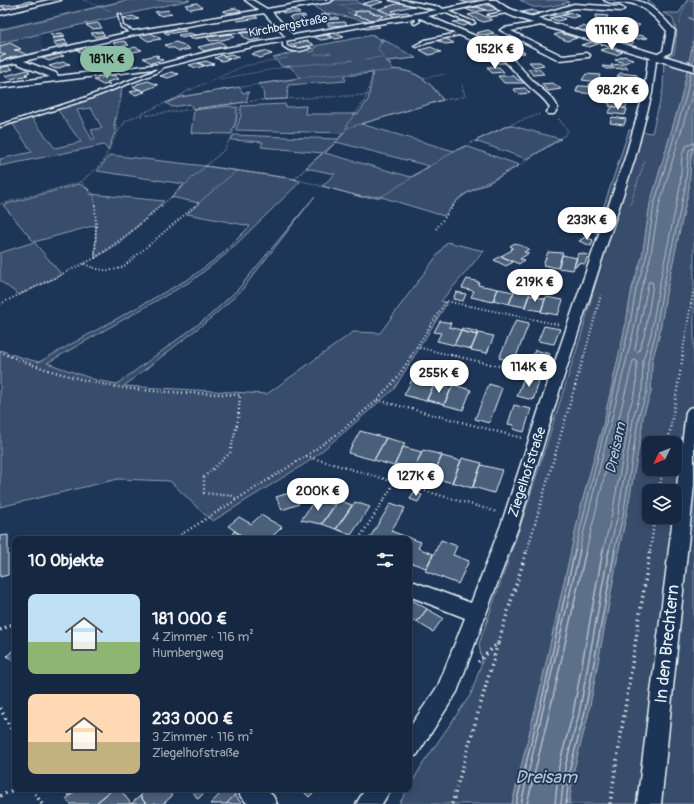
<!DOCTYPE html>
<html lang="de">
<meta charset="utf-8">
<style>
body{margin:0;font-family:Pangolin,sans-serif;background:#1f3048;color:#f1f3f6;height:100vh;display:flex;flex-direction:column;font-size:15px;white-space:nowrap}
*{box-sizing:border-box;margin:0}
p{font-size:13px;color:#9ea6b1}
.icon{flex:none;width:22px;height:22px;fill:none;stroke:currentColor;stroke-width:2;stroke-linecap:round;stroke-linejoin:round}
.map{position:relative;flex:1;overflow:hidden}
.side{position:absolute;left:12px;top:536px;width:400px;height:256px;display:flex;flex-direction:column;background:#162841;border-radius:8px;box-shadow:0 2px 6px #0003,0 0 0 1px #35445a}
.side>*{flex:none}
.needle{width:26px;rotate:227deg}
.fabs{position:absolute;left:642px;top:436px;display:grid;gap:8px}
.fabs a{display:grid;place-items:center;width:40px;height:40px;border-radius:8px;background:#162841;box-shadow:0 2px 6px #0003,0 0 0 1px #35445a;font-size:20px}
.price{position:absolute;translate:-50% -34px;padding:0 9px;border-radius:14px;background:#fff;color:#222;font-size:13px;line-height:26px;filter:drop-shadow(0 1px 2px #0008)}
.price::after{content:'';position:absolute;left:50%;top:24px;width:12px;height:9px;margin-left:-6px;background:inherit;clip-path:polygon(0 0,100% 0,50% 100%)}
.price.active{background:#8abfa5;color:#111}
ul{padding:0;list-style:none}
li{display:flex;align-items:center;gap:12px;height:100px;padding:0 16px}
li span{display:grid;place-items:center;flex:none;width:112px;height:80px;border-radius:8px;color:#555}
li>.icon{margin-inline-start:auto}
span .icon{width:48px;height:48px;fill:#fffc;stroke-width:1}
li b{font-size:17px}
h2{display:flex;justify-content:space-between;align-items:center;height:48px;padding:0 16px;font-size:17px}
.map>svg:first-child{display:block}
</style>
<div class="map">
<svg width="694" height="804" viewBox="0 0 694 804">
<rect width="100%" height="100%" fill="#1d3557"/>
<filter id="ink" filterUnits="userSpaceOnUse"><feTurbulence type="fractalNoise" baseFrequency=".025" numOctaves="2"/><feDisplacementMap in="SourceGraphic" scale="8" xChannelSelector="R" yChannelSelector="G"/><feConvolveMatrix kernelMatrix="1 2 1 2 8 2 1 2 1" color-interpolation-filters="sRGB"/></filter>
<g filter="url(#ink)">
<path fill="#2a4162" d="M37 34 41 36 42 48 46 51 0 62V43Z"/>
<path fill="#374d6c" stroke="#909fb2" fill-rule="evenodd" d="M128 0H190L0 43V30Z
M337 0H357L360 4 379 9 378 10 389 15 385 16 369 12 370 11 354 12 356 14 354 15 373 19 365 21 329 13H324L310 4Z
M520 0H565L569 2C558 5 546 8 534 7 530 7 524 2 520 0Z
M687 0H694V38L682 95 650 204 642 257 632 288 626 323 603 425 581 506 540 690 512 804H399L424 762 471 694 482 662 479 644 522 521 580 339 609 236 595 233 629 130 652 133 663 89 664 57 674 54 677 32 672 17 663 13H679Z
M373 35 381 40 380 41H383L381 38 416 58 387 61 391 65 392 69C417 71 429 80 443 100L361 124 454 151 466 146 519 165 492 181 465 194 458 199 444 216 381 197H362L322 186 335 174 306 168 323 153 261 147 263 142 231 140 234 135 338 139 343 133 236 130 241 115V106L285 104 286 107 306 106 305 114H358L368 100 373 73 344 76 346 81 288 85 287 99 264 100 263 90 258 84 301 78 289 66 283 67 273 58 306 49 309 52 315 51 312 48H316L315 46ZM336 142 429 166 411 177 325 153Z
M239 87 243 93 249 92 246 102 193 109 190 104 172 107 166 103 181 97Z
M118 88 122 89 114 125 115 132 108 150 104 145 0 166V159L32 152 12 123 31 117 55 148 81 142 57 109ZM91 108 102 128 91 130 95 139 92 140 77 110Z
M229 106 237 108 236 121 231 134 191 133 194 110Z
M509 125 561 139 527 159 475 141Z
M694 143V804H569L574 769 588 716 619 549 626 517 641 435 643 416 651 392 652 361 659 336 666 294 689 188 691 157ZM649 443H675V469H649ZM649 491H675V517H649Z
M110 155 205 166 295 179 300 182 225 255 193 280 47 363 96 380 117 384 208 317 238 289 315 196 241 291 210 319 124 386 267 394 353 332 380 333 447 242 484 251 441 301 447 303 394 389 348 429 311 460 213 521 204 514 170 481 118 479 0 507V350L23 358 39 362 190 278 222 254 250 226 187 214 199 203 171 197 184 184 97 171Z
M79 184 88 189 90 194 164 201 118 244 95 258 96 225 34 242 62 275 19 295 0 281V253L34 242 3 205Z"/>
<path fill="#5d7089" stroke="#95a4b5" d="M694 38V143L691 157 689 188 666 294 659 336 652 361 651 392 643 416 641 435 626 517 619 549 588 716 574 769 569 804H512L540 690 581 506 603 425 626 323 632 288 642 257 650 204 682 95Z"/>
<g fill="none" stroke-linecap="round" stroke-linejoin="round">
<path stroke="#b0bdcc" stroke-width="1" d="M649 282H652L653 284 645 333 639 351 637 352 635 350Z
M575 551 630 324 636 289 646 258 654 205 686 96 691 71
M579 551 635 325 641 290 650 259 659 206 691 98 694 79
M586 551 633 361 635 360 637 361 636 389 628 413 627 434 612 514 603 551
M609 551 618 515 634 414 642 390 643 360 651 334 658 292 680 187 682 155 686 146 694 143
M614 551 623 516 639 415 647 391 648 361 655 335 662 293 685 188 689 150 694 148"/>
<path stroke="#b0bdcc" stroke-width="1.5" d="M516 804 544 691 575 550
M521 804 580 550
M527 804 554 693 586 550
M555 804 559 766 573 713 603 550
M561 804 565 767 579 714 609 550
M566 804 570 768 584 716 615 550"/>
<path fill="#95a4b5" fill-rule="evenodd" d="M647 0H649L656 6H654Z
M689 17 694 19V21L688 18Z"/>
</g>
<path fill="#495e7a" stroke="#e8f1f8" d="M376 0 383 2 369 6 362 4Z
M459 0H477L480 1 470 4Z
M30 1 36 3 22 6 17 4Z
M197 3 202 7 190 9 185 5Z
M400 3 417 6 408 7 392 11 396 13 390 14 379 9Z
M17 4 22 6 7 9 0 6Z
M485 4 498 9 488 11 475 6Z
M477 7 486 10 473 12 466 9Z
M236 8 241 11 228 13 223 11Z
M292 9 300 13H284L280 11Z
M168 10 172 14 161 16 155 12Z
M367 10 371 11 369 12 384 16 373 20 353 15 356 14 355 12Z
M532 10 540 13 530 15 522 12Z
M560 10 571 13 556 17 547 13Z
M407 12 414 15 397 18 390 14Z
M478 13 492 20 483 22 468 15Z
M571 13 580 16 572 18 562 15Z
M330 14 332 18 337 17 339 19 323 20 320 15Z
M253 15 258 18 238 21 235 18Z
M304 15 306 17H301L305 21 294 22 289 17Z
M596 15 608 16 606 20 595 19Z
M133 16 139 19 129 21 123 18Z
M558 16 565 19 558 21 550 18Z
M461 21 470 24 463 26 453 22Z
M345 22 347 25 329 26 327 23Z
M625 22 640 25 636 28 620 25Z
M98 23 102 28 92 29 86 25Z
M376 25 380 27 366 29 362 27Z
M583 26 591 29 583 31 575 29Z
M611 28 623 31 617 34 604 30Z
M184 29 186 31 167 34 164 32Z
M488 30 494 33 481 35 476 33Z
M102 32 105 35 95 37 91 33Z
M252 32 260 39 248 41V39L243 37V35L240 33Z
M62 33 65 36 54 38 50 34Z
M151 33 161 39 148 41 139 35Z
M190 33 195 35 182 38 178 35Z
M334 33 344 37 336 39 327 35Z
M560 33 577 38 567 41 554 35Z
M231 34 234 37 222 40 210 41 207 37Z
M608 34 619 37 613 39 601 36Z
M326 35 332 38 321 40 314 37Z
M496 35 500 37 483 40 479 38Z
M639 35 643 36 648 38 638 39 631 38Z
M63 37 66 40 55 42 52 38Z
M445 38 454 43 445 44 436 40Z
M624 38 630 40 627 41 634 42 630 45 616 41Z
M65 40 68 44 56 46 53 42Z
M502 40 512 45 502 47 492 42Z
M124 41 129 45 119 47 113 43Z
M307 41 314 45 298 48 290 44Z
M176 42 184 45 190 49 179 51 174 48H169L165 45Z
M221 42 226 46 204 51 198 47Z
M592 42 598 44 589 47 581 45Z
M10 43 21 49 14 50 19 51 27 55 18 57 16 56 0 61V56L6 55 0 53V46Z
M86 46 97 51 84 54 77 50 83 49 80 48Z
M135 47 142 50 130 53 124 51Z
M431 47 441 52 429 55 420 50Z
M608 48 623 52 616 55 600 50Z
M519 49 525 53 513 54 507 50Z
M264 51 272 54 260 58 252 54Z
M106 53 113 56 99 60 92 57Z
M483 53 484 55 500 53 503 56 480 58 476 54Z
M60 54 64 56 49 61 42 58Z
M232 54 239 57 232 59 223 56Z
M157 55 159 56 156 57 163 60 151 63 143 58Z
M222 55 223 56 230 59 222 61 215 58Z
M624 56 633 59 625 63 615 60Z
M123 58 126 60H129L134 63 120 67 111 60Z
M491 59H504L507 63H495Z
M206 61 214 64 206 66 198 63Z
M63 62 70 64 56 69 49 66Z
M529 62H540L544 65 534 67Z
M197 63H198L204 66 196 68 189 65Z
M623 64 628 68 606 69 602 66 613 67 611 65Z
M8 66 13 69 0 73V68Z
M487 67H499L504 72 492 73Z
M528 69H539L544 74 533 75Z
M27 70 30 72 25 74 28 75 11 79 5 76Z
M171 72 179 74 168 78 160 76Z
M620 73 637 75 635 79 617 76Z
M586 74 600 75 597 82 582 80Z
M113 75 119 79 107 82 110 84 103 85 94 80Z
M498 76H514L518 80H522L524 83H504Z
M618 76 631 78 630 82 616 80Z
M616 80 633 82 634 84 633 86 615 84Z
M148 81 158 85 143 91 133 87 137 85V84Z
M553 83 561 89 548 91 541 84Z
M578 86H584L595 88 592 94 576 92Z
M525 88 530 93 519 94 513 89Z
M139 89 145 92 135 95 130 92Z
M609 91 627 94 625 98 605 96Z
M608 100H613L629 102 625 108 609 106 610 104 607 103Z
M613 106 627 109 625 115 608 113Z
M612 117 626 119 624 125 610 123Z
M585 237 593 240 591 246 579 241Z
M515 243 529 249 524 252 529 253 520 259 524 260 519 264 501 256 512 250 511 249 513 248 510 246Z
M548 252 563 253 558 268 543 265Z
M578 253 588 255 585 264 578 263 577 266H574Z
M562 255 577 258 573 270 558 268Z
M501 256 513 262 506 266 494 260Z
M467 279 479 282 478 285 498 289 493 302 471 297 474 291 462 288Z
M498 289 514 292 509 304 493 300Z
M515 289 530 293 525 307 509 304Z
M456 292 466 294 463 301 453 299Z
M529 295 545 299 541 311 524 308Z
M546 297 563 300 558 315 541 312Z
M516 320 529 323 514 362 499 358Z
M440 321 451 323 449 327 461 330 454 345 437 341 441 333 434 332Z
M544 326 560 329 554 344 538 341Z
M462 328 478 332 477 335 461 331Z
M461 331 477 335 471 349 454 345Z
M478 333 494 336 487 353 471 350Z
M535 350 550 354 546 366 530 363Z
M525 375 540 379 533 400 517 396Z
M413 378 435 383 426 401 404 395Z
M434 384 451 389 444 404 427 400Z
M489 384 502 388 489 423 475 419Z
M453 385 471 390 463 410 444 405Z
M514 405 531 409 524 432 513 429 514 425 508 424Z
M360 431 386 438 374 460 348 453Z
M386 438 405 443 394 466 374 460Z
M403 447 422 452 414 469 395 464Z
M423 450 442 455 433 476 413 470Z
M442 456 461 461 452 483 432 477Z
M462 458 482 463 472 488 452 482Z
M481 465 502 470 494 493 473 487Z
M292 492 299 504 282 510 276 497Z
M414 492 422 495 418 502 410 499Z
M316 498 335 505 322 524 301 520Z
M338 500 352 505 336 529 322 524Z
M355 502 370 507 351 535 336 529Z
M391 503 405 508 391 531 407 537 405 539H369Z
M261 515 282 527 270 539H247L228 526 239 517 251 524Z
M234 531 247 539H230Z
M8 535V575L0 577V536Z
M407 537 421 542 418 548 433 554 426 568 409 562V539H405Z
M441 540 457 546 453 555 469 561 458 584 425 571Z
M412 600 427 609 417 622 409 618V603Z
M427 609 443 618 433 632 417 622Z
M15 648V662L7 656Z
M64 789H78L69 796Z
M78 789H113L95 804H70L66 799Z
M113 789H120L131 804H95Z
M149 789H167L172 796 163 804H146L140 796Z
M191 789H208L198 799Z
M225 789H229L235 795 226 804H210Z
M301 789H317L309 797Z
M235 795 242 804H226Z
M140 796 146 804H131Z"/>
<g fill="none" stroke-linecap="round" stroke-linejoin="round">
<defs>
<path id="lane" d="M445 10 474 22 475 23 472 24 444 12Z
M511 10 512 12 490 16 488 15Z
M118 14 121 15 123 26 135 32V34H133L121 27Z
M414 16H416L420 21 415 24 413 23 416 21Z
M281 26 282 28 226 33 192 38 190 37 226 31Z
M462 32 463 34 427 42 417 47 414 46 425 40Z
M283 38 286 39 287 46C294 50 300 49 308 47L310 48C301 52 291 53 283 46Z
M160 65 163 66 161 70 156 73 86 100 0 127V125L84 98 154 71 158 68Z
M591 85 648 92 650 93 648 94 590 87V85Z"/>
<path id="street" d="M49 0H61L0 15V11Z
M245 0H252L267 9 319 0H333L330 2 272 12 291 33 294 35 437 10 390 0H403L440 7 443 9 486 0H493L492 2 428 16 497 45C511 56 522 70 535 83 544 92 553 96 558 108L554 114H548L547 112 550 108C546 99 537 94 530 87 517 75 506 60 491 49L420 18 371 25 215 54 161 68 0 88V84L50 77 16 63 0 66V62L134 31 259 10ZM264 13 286 37 214 50 161 64 58 76 56 73 24 61 134 35Z
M604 0C614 0 625 0 635 0 650 3 665 19 675 31L671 52 656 61 652 93 635 158 563 379 519 525 457 692 417 755 409 758V728L438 686 465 618 409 596V580L471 603 501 525 549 379 625 158 644 93 648 60 663 51 667 31C658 20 644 5 629 3 621 2 611 5 604 0Z
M574 4 621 7 624 9 621 11 574 8 530 20 527 18Z
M544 21 547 23 546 24 511 31 563 56 586 53 590 55 589 57 559 60 500 30 504 28Z
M694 407V485L661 804H637L673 517H675V503L686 412 689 408Z
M237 789H266L273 796 277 804H248L241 797Z
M365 789H391L382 804H356Z"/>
<path id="secondary" d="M486 0H496L506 7 523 14 694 65V71L517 18 500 11Z"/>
</defs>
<use href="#lane" stroke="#e8f1f8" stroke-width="3"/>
<use href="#street" stroke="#e8f1f8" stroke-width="3"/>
<use href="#secondary" stroke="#e8f1f8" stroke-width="3"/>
<path stroke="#e8f1f8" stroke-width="1" stroke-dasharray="0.5 1.5" stroke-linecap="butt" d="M83 0 111 11
M362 0 364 2 361 4 384 11
M339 5 355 11
M341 5 360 3
M354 15 347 13 364 9 374 13
M680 24 681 16 688 0
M0 29 126 0
M372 34 382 40 378 49 392 69
M314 55 332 53
M366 59 382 57
M387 61 416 58
M424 78 445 74
M220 79 290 66 354 60
M462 85 463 90
M190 90 244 66 287 58
M223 90 303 77 388 71C407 66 422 76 435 90
M368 90 373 72"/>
<path stroke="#e8f1f8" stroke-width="1.5" stroke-dasharray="0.5 2" stroke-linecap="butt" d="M434 89 443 100
M178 97 191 89
M141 116 261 100 367 95
M347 128 443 100 463 97 465 95 463 89
M118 131 126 121 178 97 229 89
M205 166 295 179 362 197H381L454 151 509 125 540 114
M295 179C301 173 307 167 313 161 322 153 347 137 347 124L364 102 369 89
M81 182 94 195 95 206
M0 204 81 182 103 162 118 131 115 124 122 95
M630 205 645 160
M161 206 224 150 234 132 239 110 238 107 234 105
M195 206 236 171
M453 206C466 189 490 182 508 172 527 161 546 147 565 135L568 131 559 119"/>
<path stroke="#e8f1f8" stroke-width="2" stroke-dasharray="1 2.5" stroke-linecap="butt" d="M436 229 454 205
M95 258 131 232 162 205
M84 264C98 270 108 273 123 267L196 205
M0 304 95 258 96 225 95 205
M416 347 455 356
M0 352 10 356
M411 356 446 301 560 325
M584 356 601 295
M682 356 694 287"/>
<path stroke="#e8f1f8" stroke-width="2.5" stroke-dasharray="1 3" stroke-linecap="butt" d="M7 355C41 369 88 383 125 388 162 393 202 393 240 395L238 420 230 453 204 477V493L232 496 237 499
M451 355 542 376
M377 400 522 438
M668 443 683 355
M306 456 497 512
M659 491 663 469
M174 539 306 456 340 432 377 400 397 378 412 355
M359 539 395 482
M527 551 584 355
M650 551 655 517"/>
<path stroke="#e8f1f8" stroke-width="3.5" stroke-dasharray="1.5 4" stroke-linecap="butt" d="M0 630 15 623
M478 662 498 643 527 550
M0 708 15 736
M32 789 42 804
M0 796 15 789
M452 804 498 643
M610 804 650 550"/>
<use href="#lane" fill="#1d3557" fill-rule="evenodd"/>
<use href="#street" fill="#1d3557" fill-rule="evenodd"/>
<use href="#secondary" fill="#1d3557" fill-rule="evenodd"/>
</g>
</g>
<g text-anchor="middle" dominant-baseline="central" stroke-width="3.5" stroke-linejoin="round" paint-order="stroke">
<g font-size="12" fill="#e8f1f8" stroke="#1d3557">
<text transform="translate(288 26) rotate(-11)">Kirchbergstraße</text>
</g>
<g font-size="14" fill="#e8f1f8" stroke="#1d3557">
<text transform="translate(527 472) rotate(-72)">Ziegelhofstraße</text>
</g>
<g font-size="15" font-style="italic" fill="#b7c4d1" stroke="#1d3557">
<text transform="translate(616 448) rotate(-78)">Dreisam</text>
</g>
<g font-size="17" fill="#e8f1f8" stroke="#1d3557">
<text transform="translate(667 644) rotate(-84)">In den Brechtern</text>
</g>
<g font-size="18" font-style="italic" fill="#b7c4d1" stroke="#1d3557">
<text x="546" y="777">Dreisam</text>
</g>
</g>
</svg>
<div class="fabs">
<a><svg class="needle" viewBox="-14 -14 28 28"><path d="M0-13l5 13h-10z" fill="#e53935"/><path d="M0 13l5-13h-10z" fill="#9ea6b1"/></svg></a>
<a><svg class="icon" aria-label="layers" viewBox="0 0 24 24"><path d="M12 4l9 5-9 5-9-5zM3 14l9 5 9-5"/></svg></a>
</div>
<b class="price" style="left:612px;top:51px">111K €</b>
<b class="price" style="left:495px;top:70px">152K €</b>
<b class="price active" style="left:107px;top:80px">181K €</b>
<b class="price" style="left:618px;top:111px">98.2K €</b>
<b class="price" style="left:587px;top:241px">233K €</b>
<b class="price" style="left:535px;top:303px">219K €</b>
<b class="price" style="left:529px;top:388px">114K €</b>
<b class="price" style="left:439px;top:394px">255K €</b>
<b class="price" style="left:416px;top:497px">127K €</b>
<b class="price" style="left:318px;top:512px">200K €</b>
<section class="side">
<h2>10 Objekte<svg class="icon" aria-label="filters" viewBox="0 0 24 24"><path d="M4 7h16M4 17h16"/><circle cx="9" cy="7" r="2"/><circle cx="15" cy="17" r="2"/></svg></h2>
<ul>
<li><span style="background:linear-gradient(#bfe0f5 60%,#8fb573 0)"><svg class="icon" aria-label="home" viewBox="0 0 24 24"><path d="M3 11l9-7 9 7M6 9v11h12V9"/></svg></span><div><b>181 000 €</b><p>4 Zimmer · 116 m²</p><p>Humbergweg</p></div></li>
<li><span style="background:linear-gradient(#ffd9b3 60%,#c2b280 0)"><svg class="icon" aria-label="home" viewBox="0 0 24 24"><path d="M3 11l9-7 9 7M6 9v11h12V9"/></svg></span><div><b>233 000 €</b><p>3 Zimmer · 116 m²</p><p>Ziegelhofstraße</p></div></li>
</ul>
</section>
</div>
